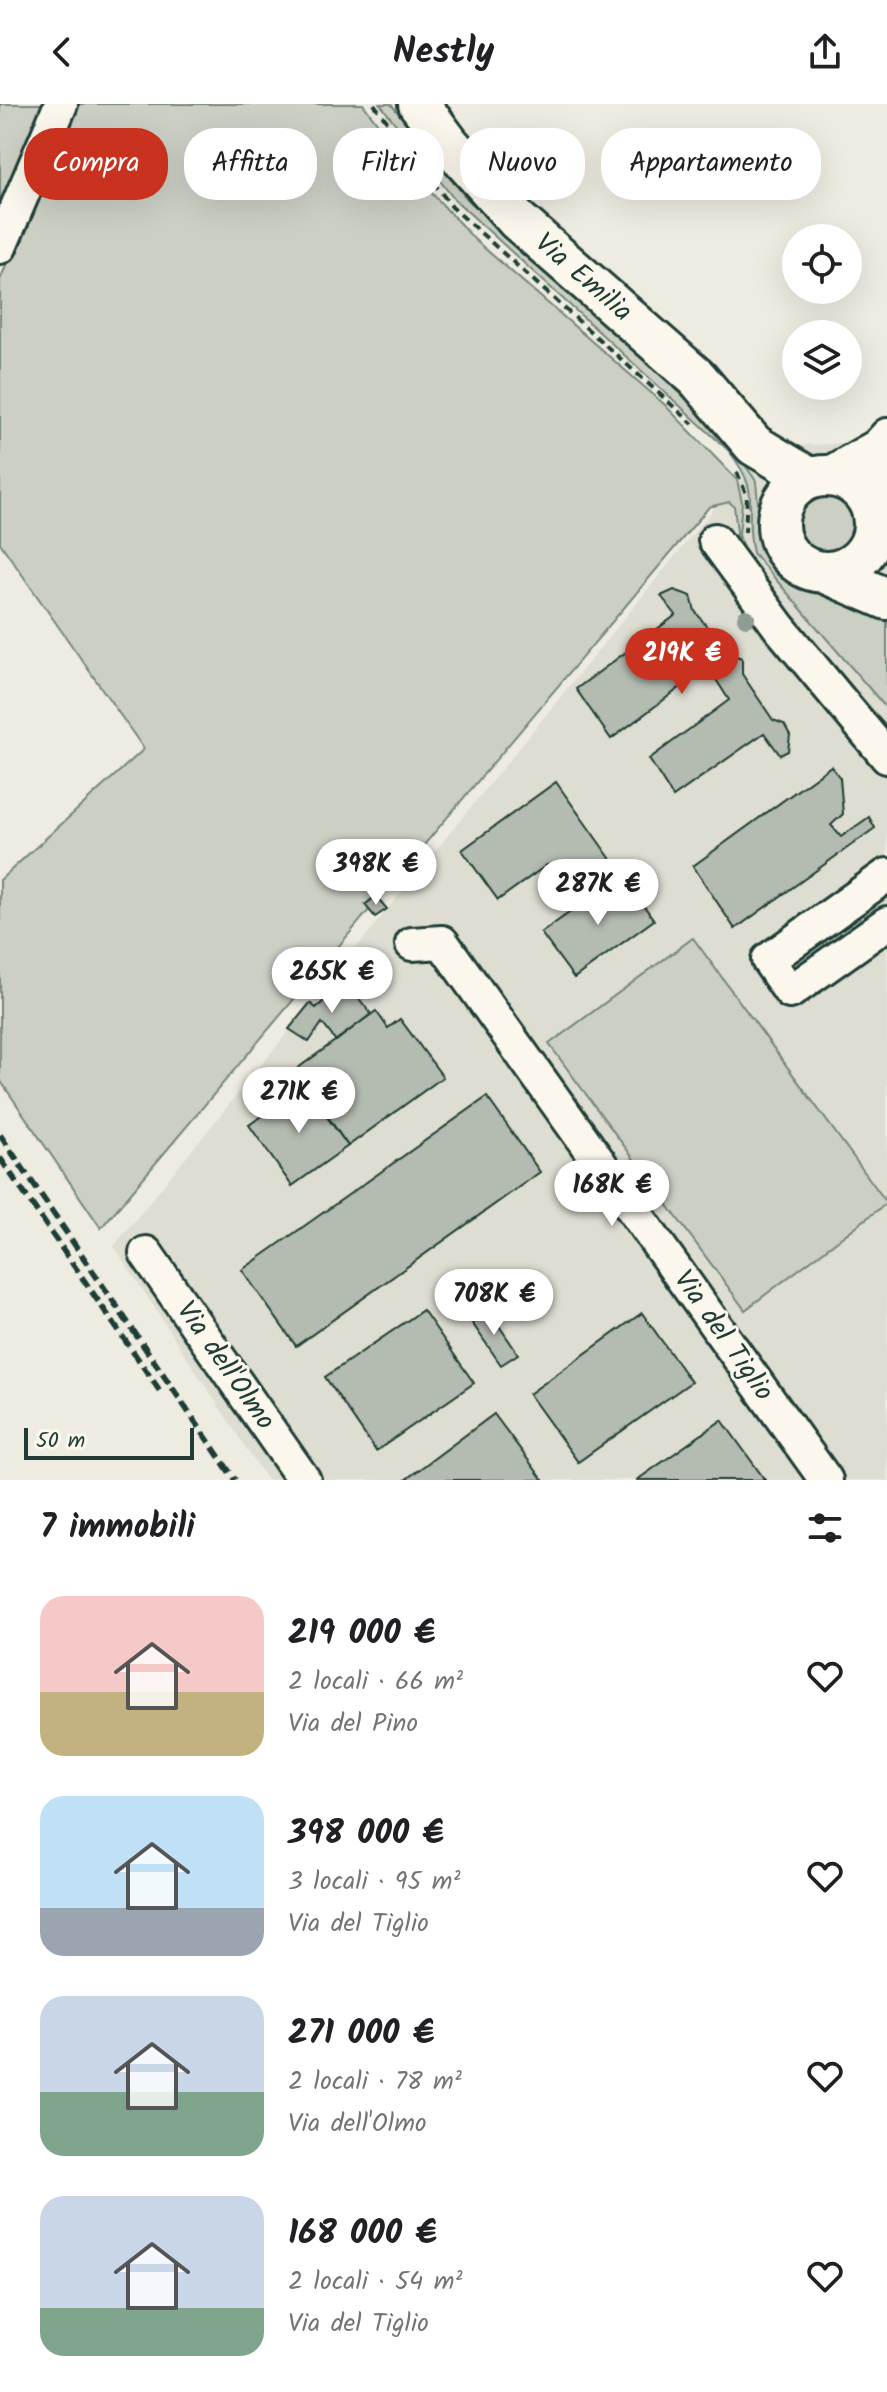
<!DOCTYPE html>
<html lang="it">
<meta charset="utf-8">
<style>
body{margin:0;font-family:Kalam,sans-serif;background:#f6f6f6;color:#202124;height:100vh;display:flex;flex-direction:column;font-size:30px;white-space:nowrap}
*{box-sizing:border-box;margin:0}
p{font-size:26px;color:#757577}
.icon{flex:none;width:44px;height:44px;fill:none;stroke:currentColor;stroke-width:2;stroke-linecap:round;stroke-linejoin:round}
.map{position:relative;height:1376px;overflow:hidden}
.side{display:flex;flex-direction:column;background:#fff;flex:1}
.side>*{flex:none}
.hud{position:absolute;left:24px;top:24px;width:840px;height:72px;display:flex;gap:16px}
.fabs{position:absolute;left:782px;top:120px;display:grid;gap:16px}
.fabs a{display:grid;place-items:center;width:80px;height:80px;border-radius:50%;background:#fff;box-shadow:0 8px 32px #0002;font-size:40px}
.scale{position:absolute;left:24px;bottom:20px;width:170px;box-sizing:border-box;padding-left:8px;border:4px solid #1f3d34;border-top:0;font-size:22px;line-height:28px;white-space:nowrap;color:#1f3d34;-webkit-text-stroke:6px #fbf7ec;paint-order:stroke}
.price{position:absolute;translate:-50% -68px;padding:0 18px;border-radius:28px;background:#fff;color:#222;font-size:26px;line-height:52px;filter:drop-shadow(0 2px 4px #0008)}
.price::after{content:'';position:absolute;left:50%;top:48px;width:24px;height:18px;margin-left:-12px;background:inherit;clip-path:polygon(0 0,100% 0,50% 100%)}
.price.active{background:#c8321e;color:#fff}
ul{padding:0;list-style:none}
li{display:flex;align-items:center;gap:24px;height:200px;padding:0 40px}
li span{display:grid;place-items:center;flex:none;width:224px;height:160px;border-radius:24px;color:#555}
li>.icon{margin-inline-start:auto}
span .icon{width:96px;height:96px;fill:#fffc;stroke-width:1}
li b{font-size:34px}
h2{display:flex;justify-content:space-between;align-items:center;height:96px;padding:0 40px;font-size:34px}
.tag{padding:0 28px;border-radius:32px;background:#fff;box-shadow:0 8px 32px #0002;font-size:28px;line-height:72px}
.tag.active{background:#c8321e;color:#fff}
header{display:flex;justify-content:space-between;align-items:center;height:104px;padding:0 40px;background:#fff;font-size:36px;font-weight:700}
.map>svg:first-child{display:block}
</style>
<header><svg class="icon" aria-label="back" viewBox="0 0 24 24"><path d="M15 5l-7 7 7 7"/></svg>Nestly<svg class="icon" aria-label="share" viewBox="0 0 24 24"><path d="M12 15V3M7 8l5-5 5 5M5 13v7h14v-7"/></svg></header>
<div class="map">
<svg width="887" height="1376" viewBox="0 0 887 1376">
<rect width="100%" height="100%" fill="#eeece1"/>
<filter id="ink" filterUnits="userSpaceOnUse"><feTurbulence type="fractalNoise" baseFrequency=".0125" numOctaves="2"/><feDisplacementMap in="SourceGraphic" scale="16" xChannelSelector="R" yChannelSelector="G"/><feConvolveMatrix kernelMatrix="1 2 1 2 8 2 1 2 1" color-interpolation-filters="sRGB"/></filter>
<g filter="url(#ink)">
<path fill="#ddddd2" d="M887 318V1376H267L114 1142 732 382 794 342 857 338Z"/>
<path fill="#cbcfc4" stroke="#75867c" stroke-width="2" d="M0 0H50L0 121Z
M74 0H363L418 74 475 136 664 300 737 376 742 398 739 431 749 463 887 623V629L745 462 739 445 734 402 729 398 709 403 101 1124 0 976V776L144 645 0 439V176Z
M380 0H391L468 96 723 328 756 377 762 444 772 464 785 476 813 488 846 490 887 508V605L753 449C742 399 765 393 728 346L455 96Z
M792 424a35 35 0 1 1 70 0a35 35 0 1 1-70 0Z
M693 834 887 1099 745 1206 549 940Z"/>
<path fill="#b4bbb0" stroke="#1f3d34" stroke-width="2" d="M674 486 691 492 695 507 727 549 742 554V570L773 616 784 620 790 631 788 647 780 651 764 629 673 693 649 655 729 596 708 563 611 635 576 585 676 511 661 492Z
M831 662 840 674 843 710 831 721 841 733 869 713 875 724 735 825 693 762Z
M556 678 622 771 577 803 547 761 498 796 462 746Z
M622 771 654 816 574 874 541 829Z
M376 792 387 805 375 813 365 801Z
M346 878 371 910 336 937 322 919 309 938 289 925 310 899 316 904Z
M376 907 388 924 400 915 443 973 348 1042 294 967Z
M306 981 348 1042 292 1082 249 1021Z
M487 993 540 1068 296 1242 242 1166Z
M487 1204 518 1250 501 1261 470 1216Z
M423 1206 474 1279 376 1347 325 1273Z
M642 1209 691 1278 578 1358 529 1290Z
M494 1310 543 1376H405Z
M722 1316 765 1376H637Z"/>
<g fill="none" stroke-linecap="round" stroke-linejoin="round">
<defs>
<path id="minor" d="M0 143 61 0
M826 371 877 342 887 331
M874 412 877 342
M715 436 779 523 887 653
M887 771 768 856 790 888 887 819
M412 840 442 838 826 1376
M146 1149 304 1376"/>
<path id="major" d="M419 0 449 40 517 116 697 274 754 341 809 374
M778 420a48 48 0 1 1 96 0a48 48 0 1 1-96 0Z
M826 469 887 495"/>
</defs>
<use href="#minor" stroke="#1f3d34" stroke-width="38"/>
<use href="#major" stroke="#1f3d34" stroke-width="46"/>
<path stroke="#1f3d34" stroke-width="4" stroke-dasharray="8 6" stroke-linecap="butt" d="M374 0 452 103 693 320
M737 368 747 392 745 428"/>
<use href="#minor" stroke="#fbf7ec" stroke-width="32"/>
<use href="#major" stroke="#fbf7ec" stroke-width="40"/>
<path stroke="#1f3d34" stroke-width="6" stroke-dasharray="12 6" stroke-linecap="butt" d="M0 1031 235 1376
M0 1054 162 1290"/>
</g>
<circle fill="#8f9c92" cx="746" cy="514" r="9"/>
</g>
<g text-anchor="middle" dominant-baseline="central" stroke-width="6" stroke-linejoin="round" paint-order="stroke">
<g font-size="28" fill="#1f3d34" stroke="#fbf7ec">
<text transform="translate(583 174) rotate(41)">Via Emilia</text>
<text transform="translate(723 1232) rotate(55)">Via del Tiglio</text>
<text transform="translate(225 1262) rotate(55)">Via dell'Olmo</text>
</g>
</g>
</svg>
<div class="fabs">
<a><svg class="icon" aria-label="locate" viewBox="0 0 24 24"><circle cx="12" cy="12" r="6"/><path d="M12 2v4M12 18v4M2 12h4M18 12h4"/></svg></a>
<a><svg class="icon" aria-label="layers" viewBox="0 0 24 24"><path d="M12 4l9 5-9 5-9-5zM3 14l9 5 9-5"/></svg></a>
</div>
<div class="scale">50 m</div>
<b class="price active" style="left:682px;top:592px">219K €</b>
<b class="price" style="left:376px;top:803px">398K €</b>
<b class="price" style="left:598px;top:823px">287K €</b>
<b class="price" style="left:332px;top:911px">265K €</b>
<b class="price" style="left:299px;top:1031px">271K €</b>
<b class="price" style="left:612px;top:1124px">168K €</b>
<b class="price" style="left:494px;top:1233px">708K €</b>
<div class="hud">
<a class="tag active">Compra</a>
<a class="tag">Affitta</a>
<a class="tag">Filtri</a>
<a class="tag">Nuovo</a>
<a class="tag">Appartamento</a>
</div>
</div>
<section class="side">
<h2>7 immobili<svg class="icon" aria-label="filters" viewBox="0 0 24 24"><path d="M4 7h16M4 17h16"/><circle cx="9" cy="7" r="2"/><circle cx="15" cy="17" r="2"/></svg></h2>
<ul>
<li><span style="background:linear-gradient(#f6c9c9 60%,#c2b280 0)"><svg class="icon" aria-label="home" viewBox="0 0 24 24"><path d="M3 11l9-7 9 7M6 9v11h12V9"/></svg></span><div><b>219 000 €</b><p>2 locali · 66 m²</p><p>Via del Pino</p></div><svg class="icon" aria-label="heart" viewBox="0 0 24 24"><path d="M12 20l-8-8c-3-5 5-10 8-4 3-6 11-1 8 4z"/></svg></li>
<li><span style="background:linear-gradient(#bfe0f5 70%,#9aa5b1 0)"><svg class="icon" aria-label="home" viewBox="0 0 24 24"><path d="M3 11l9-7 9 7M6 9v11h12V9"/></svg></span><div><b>398 000 €</b><p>3 locali · 95 m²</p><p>Via del Tiglio</p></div><svg class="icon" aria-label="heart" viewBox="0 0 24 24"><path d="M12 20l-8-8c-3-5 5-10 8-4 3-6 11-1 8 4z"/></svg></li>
<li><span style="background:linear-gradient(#c9d6e8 60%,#7fa58c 0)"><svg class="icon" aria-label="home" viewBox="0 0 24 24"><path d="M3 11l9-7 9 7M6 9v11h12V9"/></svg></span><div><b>271 000 €</b><p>2 locali · 78 m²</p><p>Via dell'Olmo</p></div><svg class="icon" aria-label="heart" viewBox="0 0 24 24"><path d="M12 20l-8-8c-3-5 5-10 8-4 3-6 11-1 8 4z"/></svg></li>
<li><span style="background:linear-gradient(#c9d6e8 70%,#7fa58c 0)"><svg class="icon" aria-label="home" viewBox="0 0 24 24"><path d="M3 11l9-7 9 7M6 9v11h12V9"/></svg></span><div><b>168 000 €</b><p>2 locali · 54 m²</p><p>Via del Tiglio</p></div><svg class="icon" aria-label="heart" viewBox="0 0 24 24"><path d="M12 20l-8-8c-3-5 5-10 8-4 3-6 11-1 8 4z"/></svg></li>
</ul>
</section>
